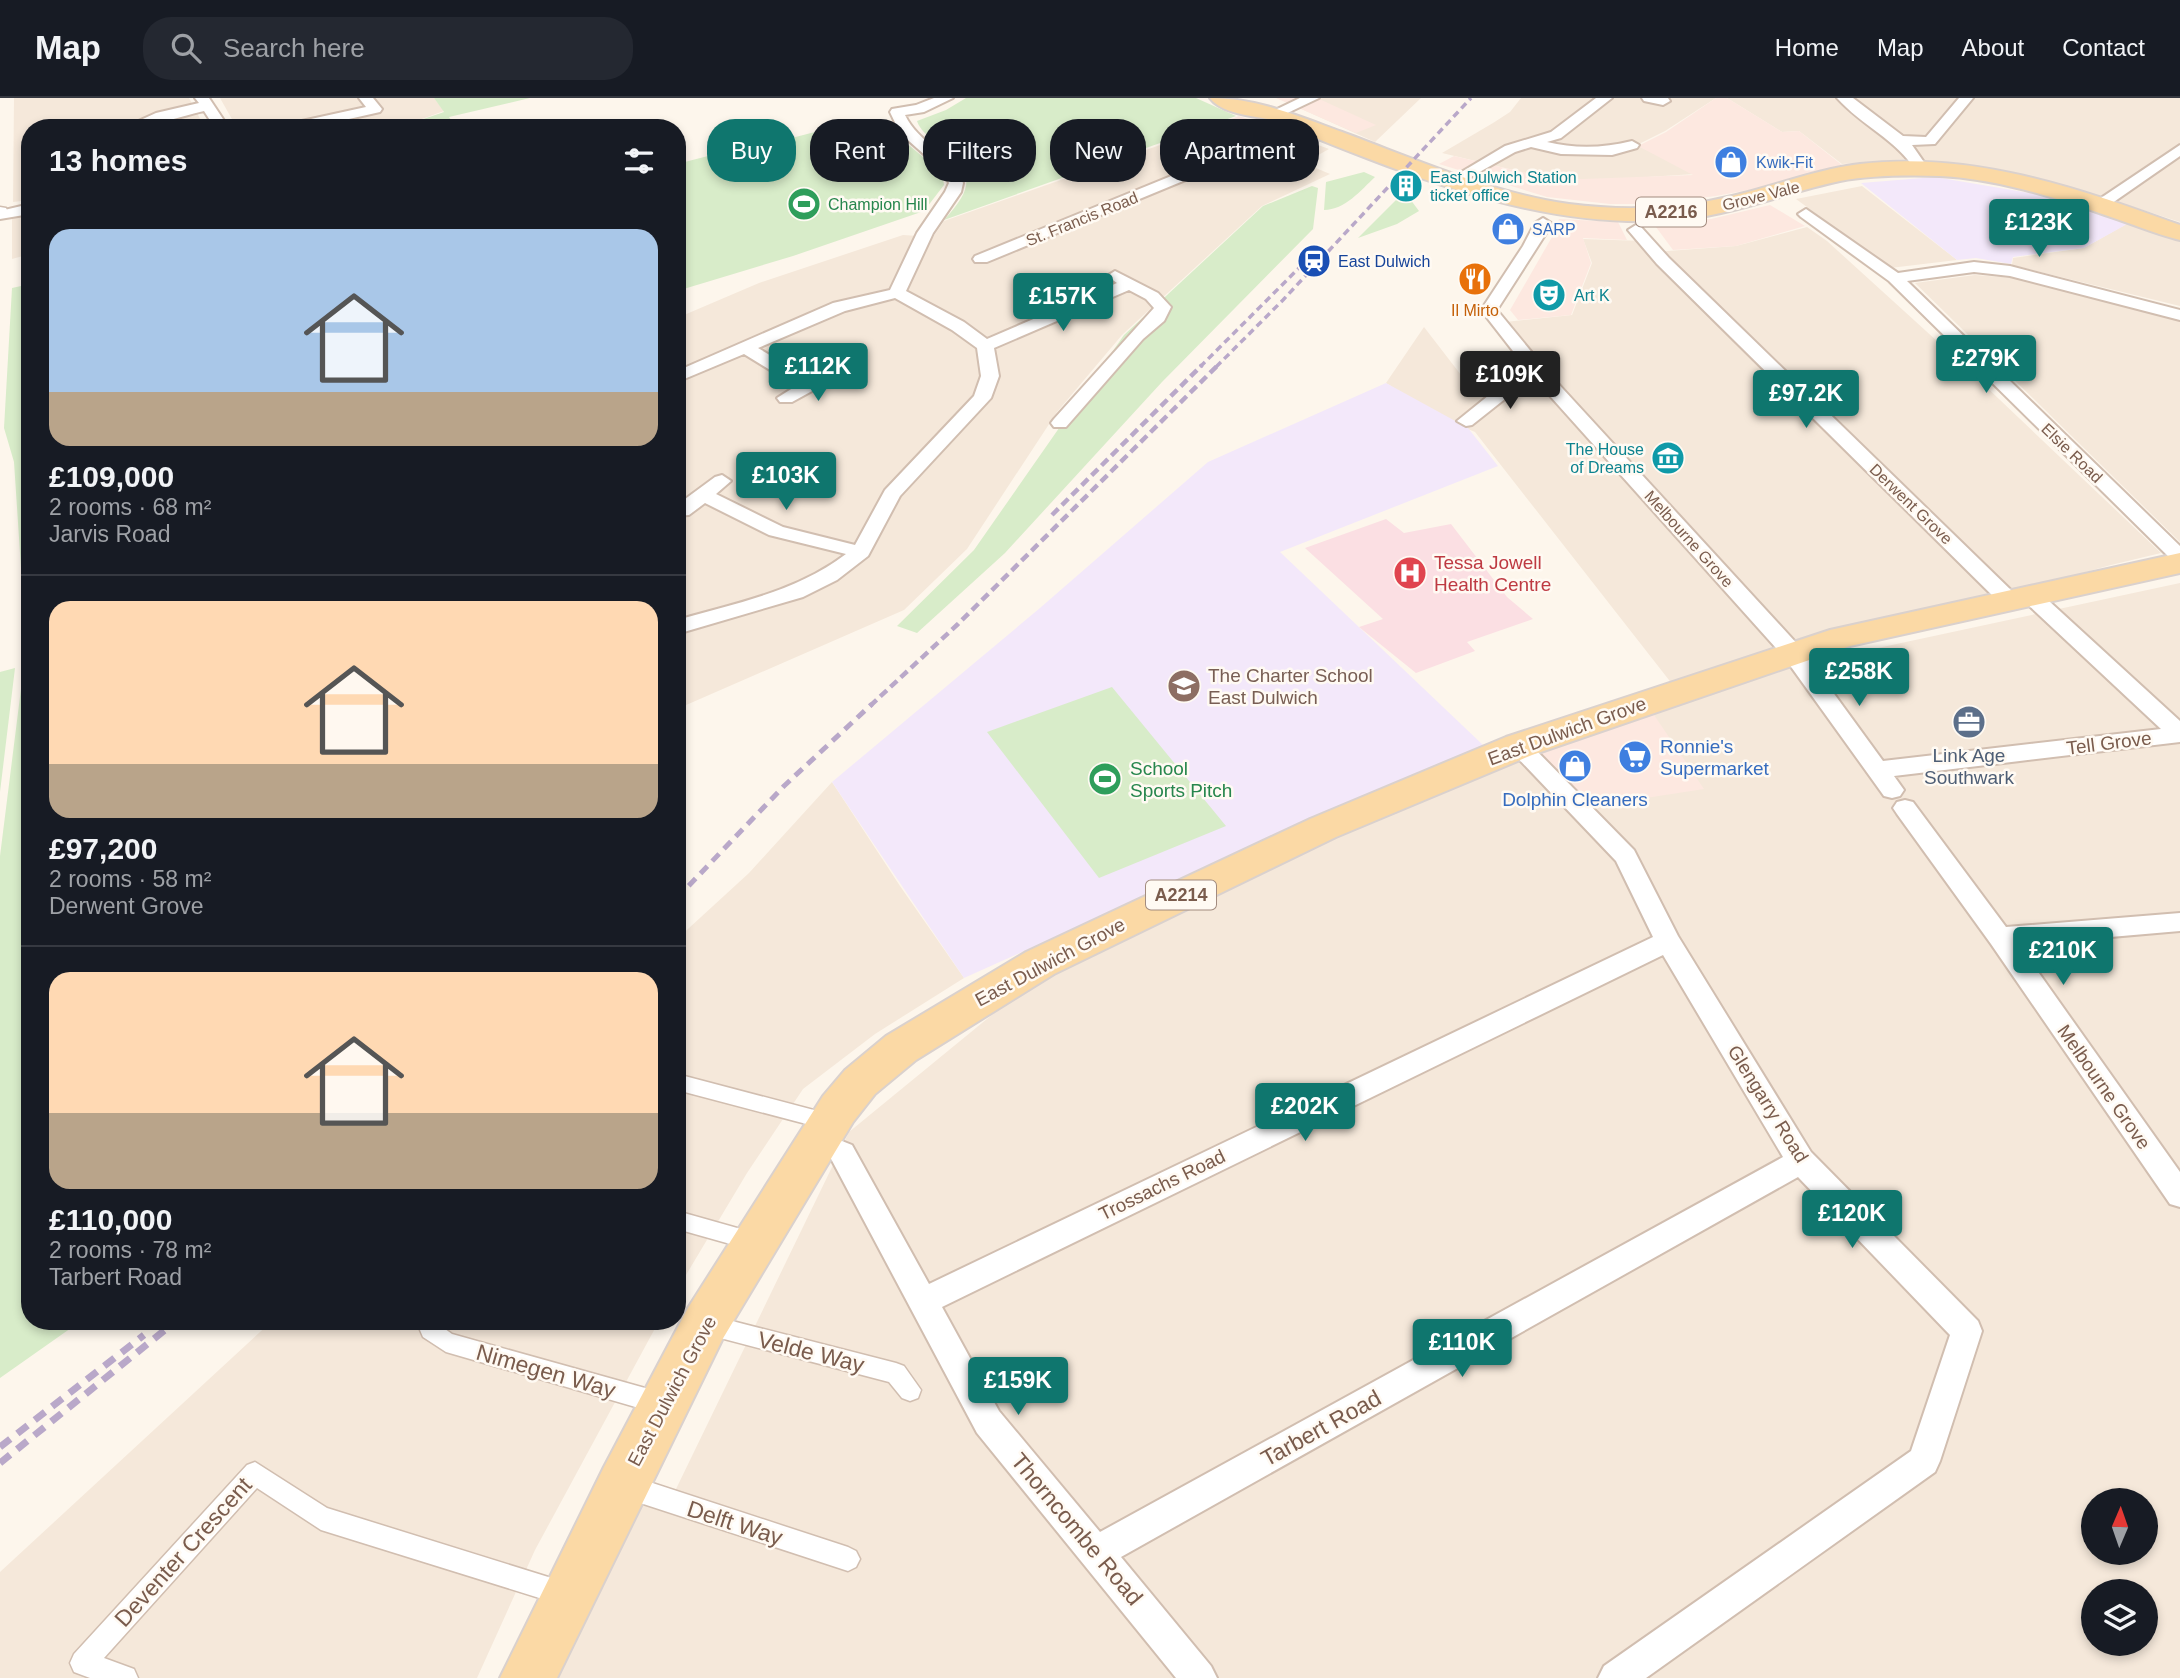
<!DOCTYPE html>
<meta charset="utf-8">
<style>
body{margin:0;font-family:Arial,sans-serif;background:#242831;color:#f1f3f6;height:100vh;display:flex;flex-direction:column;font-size:26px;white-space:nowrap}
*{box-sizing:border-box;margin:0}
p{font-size:23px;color:#9ea1a6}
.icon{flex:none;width:38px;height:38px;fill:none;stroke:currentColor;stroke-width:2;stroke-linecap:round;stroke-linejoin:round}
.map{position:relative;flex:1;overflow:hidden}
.drawer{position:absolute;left:21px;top:21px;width:665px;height:1211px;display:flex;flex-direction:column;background:#171b24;border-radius:28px;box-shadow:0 4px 10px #0003}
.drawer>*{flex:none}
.banner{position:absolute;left:707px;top:21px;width:665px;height:63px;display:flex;gap:14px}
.needle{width:46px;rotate:2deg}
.buttons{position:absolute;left:2081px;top:1390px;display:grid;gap:14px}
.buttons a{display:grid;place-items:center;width:77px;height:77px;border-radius:50%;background:#171b24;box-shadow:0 4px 10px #0003;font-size:35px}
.price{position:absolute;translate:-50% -60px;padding:0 16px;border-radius:7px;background:#0f766e;color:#fff;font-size:23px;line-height:46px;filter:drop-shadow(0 2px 4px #0008)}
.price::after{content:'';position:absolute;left:50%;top:42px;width:21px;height:16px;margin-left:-10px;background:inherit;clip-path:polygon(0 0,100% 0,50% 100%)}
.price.current{background:#222;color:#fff}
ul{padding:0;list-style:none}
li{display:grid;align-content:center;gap:14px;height:371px;padding:0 28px}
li+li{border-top:2px solid #363941}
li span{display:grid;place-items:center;height:217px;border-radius:21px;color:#555}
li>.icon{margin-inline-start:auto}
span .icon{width:126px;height:126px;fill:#fffc;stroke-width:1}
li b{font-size:30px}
h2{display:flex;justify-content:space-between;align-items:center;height:84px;padding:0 28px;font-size:30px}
.chip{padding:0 24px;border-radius:28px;background:#171b24;box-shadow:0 4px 10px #0003;font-size:24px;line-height:63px}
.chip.current{background:#0f766e;color:#fff}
header{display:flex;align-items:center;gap:42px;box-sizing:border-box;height:98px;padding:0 35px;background:#171b24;border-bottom:2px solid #363941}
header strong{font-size:33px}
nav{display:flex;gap:38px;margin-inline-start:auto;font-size:24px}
.search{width:490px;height:63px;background:#242831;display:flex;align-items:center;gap:18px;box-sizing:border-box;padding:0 24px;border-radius:28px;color:#9ea1a6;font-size:26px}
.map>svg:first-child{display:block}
</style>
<header>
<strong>Map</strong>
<div class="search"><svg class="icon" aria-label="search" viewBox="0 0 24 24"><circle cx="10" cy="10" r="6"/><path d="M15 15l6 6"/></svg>Search here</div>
<nav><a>Home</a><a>Map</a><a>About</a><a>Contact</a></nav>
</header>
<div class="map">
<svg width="2180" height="1580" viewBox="0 0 2180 1580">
<rect width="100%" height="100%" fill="#fdf6ec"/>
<path fill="#f5e8da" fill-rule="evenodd" d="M14 0H189L205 30H30V102L13 104Z
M220 0H434L444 13 397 30H237Z
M1277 0H1421L1375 44Z
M1521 0H1716L1665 33 1637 47 1695 76 1583 83 1547 80 1442 55 1493 25 1510 14Z
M1727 0H2180V124L2090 95 1978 68 1909 61 1842 66 1799 33 1782 34Z
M1214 28 1263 53 1294 38 1329 51 1304 65 1330 76 1262 108 1122 237 1057 314 967 451 904 512 677 611V220L759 185 903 137 933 139 944 123Z
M1862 88 1957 162 1890 170 1796 101Z
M30 116V156L12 161V121Z
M2128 125 2180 143V208L2012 167 2013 160 2084 150Z
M1807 129 1827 143 1959 263 2161 455 2111 467 1794 555 1822 562 2180 485V1580H528L622 1387 676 1391 849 1034 1076 848 1676 591 1475 334 1440 319 1386 285 1424 229 1478 299 1546 286 1496 225 1572 217 1592 165 1583 141 1644 143 1654 154 1736 148ZM2093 1402H2146V1454H2093ZM2093 1493H2146V1545H2093Z
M1975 177 2015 180 2180 223V444L1915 185Z
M832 684 900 788 964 880 875 936 803 991 747 1075 677 1192V841L749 775Z
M272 1223H659L535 1452 477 1580H0V1474Z"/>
<path fill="#fde8e0" d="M1276 0H1317L1376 27 1356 35Z
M1716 0H1727L1782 34 1799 33 1842 67 1765 89 1716 98 1650 106H1610L1547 99 1439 66 1454 58 1555 82 1693 77 1638 48 1666 34Z
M1239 18 1277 31 1248 45 1215 28Z
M1770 107 1805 128 1736 148 1673 152 1653 125 1711 121Z
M1559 121 1618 124 1627 142 1583 140 1591 165 1571 217 1518 222 1510 212 1552 139Z
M1646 605 1704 691 1581 710 1515 644Z"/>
<path fill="#f3e8fa" d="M1935 79 2035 96 2092 111 2129 125 2084 150 2013 159 2011 166 1976 160 1957 162 1861 85Z
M1386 285 1468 330 1498 368 1280 454 1483 647 964 880 832 684 1040 510 1208 364Z"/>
<path fill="#fbdfe3" d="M1386 421 1404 435 1451 426 1507 499 1533 521 1467 544 1475 553 1416 575 1359 529 1383 521 1305 450Z"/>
<path fill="#d8ecc9" d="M434 0H530L449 19 457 30H397L444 14Z
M966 0H1196L1236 18 944 122C978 85 972 73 935 43 927 37 920 32 917 23L946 12Z
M885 27 942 75 944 87 924 113 793 158 677 193V66L739 50 742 53 834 29 845 38Z
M1364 74 1375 79C1361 92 1345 112 1324 112L1326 84Z
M1312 88 1318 90 1313 131 1162 284 1005 455 917 535 897 528 974 452 1124 237 1263 108Z
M1402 96 1407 97 1419 113 1397 126 1358 140Z
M30 186V544L26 546 14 364 4 330 12 190Z
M30 565V1223H81L0 1280V758L24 567Z
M15 570 0 694V574Z
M1112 589 1226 728 1099 780 987 634Z"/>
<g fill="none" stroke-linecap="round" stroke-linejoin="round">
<defs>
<path id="pedestrian" d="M0 109 6 110 7 112 0 115Z
M677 976 829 1016 836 1018 839 1024 836 1030 829 1032 677 992Z
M677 1113 755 1135 762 1137 765 1144 762 1151 755 1153 677 1131Z
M705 1216 896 1265 904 1268 921 1292 918 1300 910 1303 902 1300 889 1284 705 1236 697 1233 694 1226 697 1219Z
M434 1223 452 1236 663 1295 671 1298 674 1306 671 1314 663 1317 446 1254 423 1239 420 1232 423 1225Z
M255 1364 327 1410 574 1487 577 1496 574 1505 565 1508 321 1432 257 1390 104 1560 134 1571 138 1580H90L74 1574 70 1565 74 1556 247 1367Z
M625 1376 848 1449 856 1453 860 1461 856 1469 848 1473 625 1400 617 1396 613 1388 617 1380Z"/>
<path id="minor" d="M195 0H209L229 30H215L204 13C177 19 150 30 123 30L156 15 199 5Z
M359 0H373L382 11 380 14 309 30H281L288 26 366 9Z
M934 0H953L924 14 905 17C918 45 952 56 963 85L961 94 933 135 906 193 964 224 987 241 1117 185 1107 178 1115 173 1158 195 1171 209 1164 223 1143 241 1066 329H1054L1051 325 1054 321 1154 210 1146 201 1129 192 994 250 999 278 991 300 900 398 868 458 837 482 803 499 677 536V522C736 505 796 494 846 456L769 437 705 405 689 417 677 418V407L715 379 722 377 731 383 716 396 783 429 855 447 885 392 974 298 981 278 977 250 952 232 895 200 845 213 758 250 810 281 834 271 843 276 792 304H780L777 300 796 288 744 256 677 284V273L833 205 890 192 917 135 945 94 949 85 944 74 900 35 890 14 892 11 916 7Z
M1300 0H1319L1279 19 1274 20 1267 16Z
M1596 0H1612L1561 40 1547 44C1575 51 1604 50 1632 43L1639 47 1637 50 1612 57 1561 56 1531 49 1515 54 1460 85 1455 86 1448 82 1505 48 1551 34Z
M1642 0H1668L1670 3 1663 7 1644 3Z
M1837 0H1853L1903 38 1926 39 1959 0H1973L1935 46 1912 47 1928 70 1921 74 1916 73C1896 41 1862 28 1837 0Z
M1304 24 1309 25V31L987 164H975L973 161 975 158Z
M2180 47V58L2105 110H2095L2092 107 2095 104Z
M30 106V116L0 121V113Z
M1806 111 1898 175 1974 164 2010 168 2180 212V222L2010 178 1974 174 1907 183 2180 448V465L2173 463 1889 183 1801 119 1798 116Z
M1543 120 1551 125 1545 137 1497 212 1552 279 1800 549 1883 663 2161 631 2024 503 2021 498 2024 493H2038L2180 623V644L1894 678 1904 692 1900 698 1892 700 1884 698 1784 559 1542 289 1515 293 1472 327 1466 328 1457 323 1504 285 1534 280 1481 212 1523 148 1535 125Z
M1636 127 1641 129 1669 160 2015 496 2018 501 2015 506H2001L1657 166 1628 132Z
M1519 640 1527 643 1634 752 1678 838 1811 1054 1978 1223 1982 1233 1940 1363 1935 1374 1646 1580H1598L1604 1568 1911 1353 1950 1237 1798 1079 1121 1459 1211 1568 1217 1580H1176L977 1335 828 1055 832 1047 842 1043 852 1047 929 1186 1653 839 1616 763 1511 653 1508 648 1511 643ZM1663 857 1783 1059 1100 1434 999 1313 942 1209Z
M1905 702 1913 704 2006 829 2180 815V833L2019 847 2180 1074V1109L2170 1106 1991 846 1897 716 1893 710 1897 704Z"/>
<path id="primary" d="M1210 0C1257 0 1298 18 1342 34 1415 61 1491 95 1569 106 1622 113 1680 111 1732 98 1775 88 1817 71 1860 66 1971 53 2078 90 2180 127V142C2155 136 2130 125 2105 117 2052 98 1996 81 1940 78 1907 77 1873 77 1840 83 1788 94 1739 115 1686 121 1539 136 1402 74 1268 21 1251 18 1221 15 1210 0Z
M2180 455V475L1850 548 1532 657 1336 739 1054 876 916 962 875 996 853 1024 722 1242 557 1580H500L604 1369 688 1210 823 998 845 972 886 938 1026 854 1310 721 1506 639 1830 532Z"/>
</defs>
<use href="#pedestrian" stroke="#d1beb0" stroke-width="3"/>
<use href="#minor" stroke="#d1beb0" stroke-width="4"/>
<use href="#primary" stroke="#dad1cd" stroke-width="4"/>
<use href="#pedestrian" fill="#fff" fill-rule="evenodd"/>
<use href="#minor" fill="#fff" fill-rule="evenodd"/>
<use href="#primary" fill="#fbd9a5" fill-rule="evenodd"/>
<path stroke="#b9a8c9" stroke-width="3.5" stroke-dasharray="7 4.5" stroke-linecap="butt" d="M1200 269 1304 165
M1216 269 1283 202 1471 0"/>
<path stroke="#b9a8c9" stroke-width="4.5" stroke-dasharray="9 5" stroke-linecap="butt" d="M1052 417 1202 267
M870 608 958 526 1218 267"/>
<path stroke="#b9a8c9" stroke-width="5" stroke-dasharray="10 7" stroke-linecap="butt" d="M677 800 784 688 872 606"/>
<path stroke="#b9a8c9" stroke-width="7" stroke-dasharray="13 9" stroke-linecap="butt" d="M0 1349 144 1237
M0 1365 176 1223"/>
</g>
<defs>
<symbol id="shop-disc" viewBox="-11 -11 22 22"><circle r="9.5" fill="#3f7fe0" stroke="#fffaf3"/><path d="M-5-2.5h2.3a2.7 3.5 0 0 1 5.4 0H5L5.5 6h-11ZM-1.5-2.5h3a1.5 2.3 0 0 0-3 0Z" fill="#fff"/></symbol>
<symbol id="building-disc" viewBox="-11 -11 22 22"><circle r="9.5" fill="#0f9aa8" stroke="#fffaf3"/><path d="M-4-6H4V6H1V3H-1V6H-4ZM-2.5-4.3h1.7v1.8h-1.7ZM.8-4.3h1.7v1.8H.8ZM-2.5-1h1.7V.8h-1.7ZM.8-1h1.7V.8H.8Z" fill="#fff"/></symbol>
<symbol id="stadium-disc" viewBox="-11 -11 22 22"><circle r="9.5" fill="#2e9e5b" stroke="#fffaf3"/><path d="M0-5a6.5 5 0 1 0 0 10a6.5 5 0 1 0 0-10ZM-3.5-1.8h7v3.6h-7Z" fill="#fff"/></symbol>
<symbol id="station-disc" viewBox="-11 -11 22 22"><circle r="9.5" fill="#1a4fb4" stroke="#fffaf3"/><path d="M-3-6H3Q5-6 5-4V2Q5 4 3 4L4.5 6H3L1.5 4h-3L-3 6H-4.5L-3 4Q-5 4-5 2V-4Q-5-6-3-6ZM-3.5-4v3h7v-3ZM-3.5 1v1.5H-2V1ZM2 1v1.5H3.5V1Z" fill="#fff"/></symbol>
<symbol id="restaurant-disc" viewBox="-11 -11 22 22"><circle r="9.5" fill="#e8710a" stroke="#fffaf3"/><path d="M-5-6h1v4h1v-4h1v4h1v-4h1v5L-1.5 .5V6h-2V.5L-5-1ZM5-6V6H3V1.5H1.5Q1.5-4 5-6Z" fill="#fff"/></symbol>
<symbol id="theatre-disc" viewBox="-11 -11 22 22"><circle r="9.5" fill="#0f9aa8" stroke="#fffaf3"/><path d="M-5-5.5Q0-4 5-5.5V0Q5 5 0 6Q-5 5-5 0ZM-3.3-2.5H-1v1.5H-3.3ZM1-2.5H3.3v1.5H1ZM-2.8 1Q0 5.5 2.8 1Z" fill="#fff"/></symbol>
<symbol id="museum-disc" viewBox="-11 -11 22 22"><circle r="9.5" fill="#0f9aa8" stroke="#fffaf3"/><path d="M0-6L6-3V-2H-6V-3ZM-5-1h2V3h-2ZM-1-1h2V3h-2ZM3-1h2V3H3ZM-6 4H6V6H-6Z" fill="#fff"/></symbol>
<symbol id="hospital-disc" viewBox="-11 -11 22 22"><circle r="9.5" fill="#e0444e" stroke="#fffaf3"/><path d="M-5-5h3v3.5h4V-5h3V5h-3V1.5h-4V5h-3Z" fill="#fff"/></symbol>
<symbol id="school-disc" viewBox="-11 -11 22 22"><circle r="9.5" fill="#8d6e63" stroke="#fffaf3"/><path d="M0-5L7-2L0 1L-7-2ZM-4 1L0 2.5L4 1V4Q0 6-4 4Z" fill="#fff"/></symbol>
<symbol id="office-disc" viewBox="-11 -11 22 22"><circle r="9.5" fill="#5c6f8a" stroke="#fffaf3"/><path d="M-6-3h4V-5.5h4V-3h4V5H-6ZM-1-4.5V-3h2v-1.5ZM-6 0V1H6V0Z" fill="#fff"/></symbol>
<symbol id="supermarket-disc" viewBox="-11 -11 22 22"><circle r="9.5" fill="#3f7fe0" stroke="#fffaf3"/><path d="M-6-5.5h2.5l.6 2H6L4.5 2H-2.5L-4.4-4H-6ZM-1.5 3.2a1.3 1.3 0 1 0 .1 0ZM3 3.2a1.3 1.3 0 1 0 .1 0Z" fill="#fff"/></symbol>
</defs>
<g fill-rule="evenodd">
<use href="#shop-disc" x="1712" y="45" width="38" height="38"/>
<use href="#building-disc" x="1387" y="69" width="38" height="38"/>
<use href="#stadium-disc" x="785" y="87" width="38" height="38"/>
<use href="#shop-disc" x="1489" y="112" width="38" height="38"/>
<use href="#station-disc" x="1295" y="144" width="38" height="38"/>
<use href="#restaurant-disc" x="1456" y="162" width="38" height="38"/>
<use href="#theatre-disc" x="1530" y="178" width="38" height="38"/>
<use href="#museum-disc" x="1649" y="341" width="38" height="38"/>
<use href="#hospital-disc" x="1391" y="456" width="38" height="38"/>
<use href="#school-disc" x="1165" y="569" width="38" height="38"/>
<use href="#office-disc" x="1950" y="605" width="38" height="38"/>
<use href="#supermarket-disc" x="1616" y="640" width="38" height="38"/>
<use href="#shop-disc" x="1556" y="649" width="38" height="38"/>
<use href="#stadium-disc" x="1086" y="662" width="38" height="38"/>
</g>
<g text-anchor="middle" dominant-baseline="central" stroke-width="5" stroke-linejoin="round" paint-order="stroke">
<g font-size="16" fill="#366cbe" stroke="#fffaf3" text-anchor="start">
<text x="1756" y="64">Kwik-Fit</text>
<text x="1532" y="131">SARP</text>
</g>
<g font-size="16" fill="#0d838f" stroke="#fffaf3" text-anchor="start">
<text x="1430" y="79">East Dulwich Station<tspan x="1430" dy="18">ticket office</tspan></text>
<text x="1574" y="197">Art K</text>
<text x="1644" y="351" text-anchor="end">The House<tspan x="1644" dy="18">of Dreams</tspan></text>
</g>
<g font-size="16" fill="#7a5c4d" stroke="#fffaf3">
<text transform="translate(1761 98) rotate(-14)">Grove Vale</text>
<text transform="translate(1082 121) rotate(-22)">St. Francis Road</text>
<text transform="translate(2072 355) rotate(44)">Elsie Road</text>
<text transform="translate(1911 406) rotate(44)">Derwent Grove</text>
<text transform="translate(1689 441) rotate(48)">Melbourne Grove</text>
</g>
<g font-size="16" fill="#27864d" stroke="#fffaf3" text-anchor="start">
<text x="828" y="106">Champion Hill</text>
</g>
<g font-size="16" fill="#164399" stroke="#fffaf3" text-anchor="start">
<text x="1338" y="163">East Dulwich</text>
</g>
<g font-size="16" fill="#c56008" stroke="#fffaf3">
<text x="1475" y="212">Il Mirto</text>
</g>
<g fill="#fffaf3" stroke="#a28b7f" stroke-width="2">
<rect x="1636" y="99.5" width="70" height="29" rx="5"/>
<rect x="1146" y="782.5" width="70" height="29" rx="5"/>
</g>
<g font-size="18" font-weight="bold" fill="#7a5c4d">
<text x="1671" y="114">A2216</text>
<text x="1181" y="797">A2214</text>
</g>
<g font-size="19" fill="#be3a42" stroke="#fffaf3" text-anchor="start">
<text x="1434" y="464">Tessa Jowell<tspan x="1434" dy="22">Health Centre</tspan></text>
</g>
<g font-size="19" fill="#785e54" stroke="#fffaf3" text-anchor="start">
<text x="1208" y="577">The Charter School<tspan x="1208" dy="22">East Dulwich</tspan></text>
</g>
<g font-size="19" fill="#7a5c4d" stroke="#fffaf3">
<text transform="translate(1567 633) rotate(-20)">East Dulwich Grove</text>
<text transform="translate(2109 645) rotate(-7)">Tell Grove</text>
<text transform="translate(1050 864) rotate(-28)">East Dulwich Grove</text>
<text transform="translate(2104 989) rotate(55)">Melbourne Grove</text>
<text transform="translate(1768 1006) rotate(58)">Glengarry Road</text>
<text transform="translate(1162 1087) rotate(-26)">Trossachs Road</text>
<text transform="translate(672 1293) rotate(-62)">East Dulwich Grove</text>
</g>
<g font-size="19" fill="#366cbe" stroke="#fffaf3" text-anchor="start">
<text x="1660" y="648">Ronnie's<tspan x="1660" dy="22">Supermarket</tspan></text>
<text x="1575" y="701" text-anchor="middle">Dolphin Cleaners</text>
</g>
<g font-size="19" fill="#4e5e75" stroke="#fffaf3">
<text x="1969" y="657">Link Age<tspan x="1969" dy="22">Southwark</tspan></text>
</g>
<g font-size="19" fill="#27864d" stroke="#fffaf3" text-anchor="start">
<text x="1130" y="670">School<tspan x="1130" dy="22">Sports Pitch</tspan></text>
</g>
<g font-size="23" fill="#7a5c4d" stroke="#fffaf3">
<text transform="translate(811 1254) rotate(14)">Velde Way</text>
<text transform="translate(546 1273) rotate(16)">Nimegen Way</text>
<text transform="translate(1321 1330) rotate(-29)">Tarbert Road</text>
<text transform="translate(735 1425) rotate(18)">Delft Way</text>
<text transform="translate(1077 1431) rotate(50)">Thorncombe Road</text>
<text transform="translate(183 1454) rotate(-48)">Deventer Crescent</text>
</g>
</g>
</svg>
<div class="buttons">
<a><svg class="needle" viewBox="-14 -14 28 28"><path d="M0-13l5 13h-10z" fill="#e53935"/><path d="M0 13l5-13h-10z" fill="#9ea1a6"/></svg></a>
<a><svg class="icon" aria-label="layers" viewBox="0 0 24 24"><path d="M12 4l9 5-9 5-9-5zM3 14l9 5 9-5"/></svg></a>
</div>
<b class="price" style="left:2039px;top:161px">£123K</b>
<b class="price" style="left:1063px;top:235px">£157K</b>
<b class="price" style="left:1986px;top:297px">£279K</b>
<b class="price" style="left:818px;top:305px">£112K</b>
<b class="price current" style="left:1510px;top:313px">£109K</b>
<b class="price" style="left:1806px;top:332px">£97.2K</b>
<b class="price" style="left:786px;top:414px">£103K</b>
<b class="price" style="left:1859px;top:610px">£258K</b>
<b class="price" style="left:2063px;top:889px">£210K</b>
<b class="price" style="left:1305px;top:1045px">£202K</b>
<b class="price" style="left:1852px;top:1152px">£120K</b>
<b class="price" style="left:1462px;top:1281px">£110K</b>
<b class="price" style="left:1018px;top:1319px">£159K</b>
<div class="banner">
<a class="chip current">Buy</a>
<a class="chip">Rent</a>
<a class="chip">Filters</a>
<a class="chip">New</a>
<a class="chip">Apartment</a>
</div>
<section class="drawer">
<h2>13 homes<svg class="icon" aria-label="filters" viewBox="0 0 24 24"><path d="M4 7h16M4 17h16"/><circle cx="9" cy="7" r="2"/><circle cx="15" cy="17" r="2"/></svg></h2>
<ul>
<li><span style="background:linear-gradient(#a9c7e8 75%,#b9a48a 0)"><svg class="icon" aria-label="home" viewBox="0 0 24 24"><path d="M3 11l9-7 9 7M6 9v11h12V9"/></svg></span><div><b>£109,000</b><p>2 rooms · 68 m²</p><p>Jarvis Road</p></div></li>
<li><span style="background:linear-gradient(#ffd9b3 75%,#b9a48a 0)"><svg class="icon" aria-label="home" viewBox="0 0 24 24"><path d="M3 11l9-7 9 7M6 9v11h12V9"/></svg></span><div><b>£97,200</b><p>2 rooms · 58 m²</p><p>Derwent Grove</p></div></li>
<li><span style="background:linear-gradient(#ffd9b3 65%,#b9a48a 0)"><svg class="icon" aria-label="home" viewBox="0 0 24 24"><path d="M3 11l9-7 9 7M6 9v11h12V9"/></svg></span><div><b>£110,000</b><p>2 rooms · 78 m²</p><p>Tarbert Road</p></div></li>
</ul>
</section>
</div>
